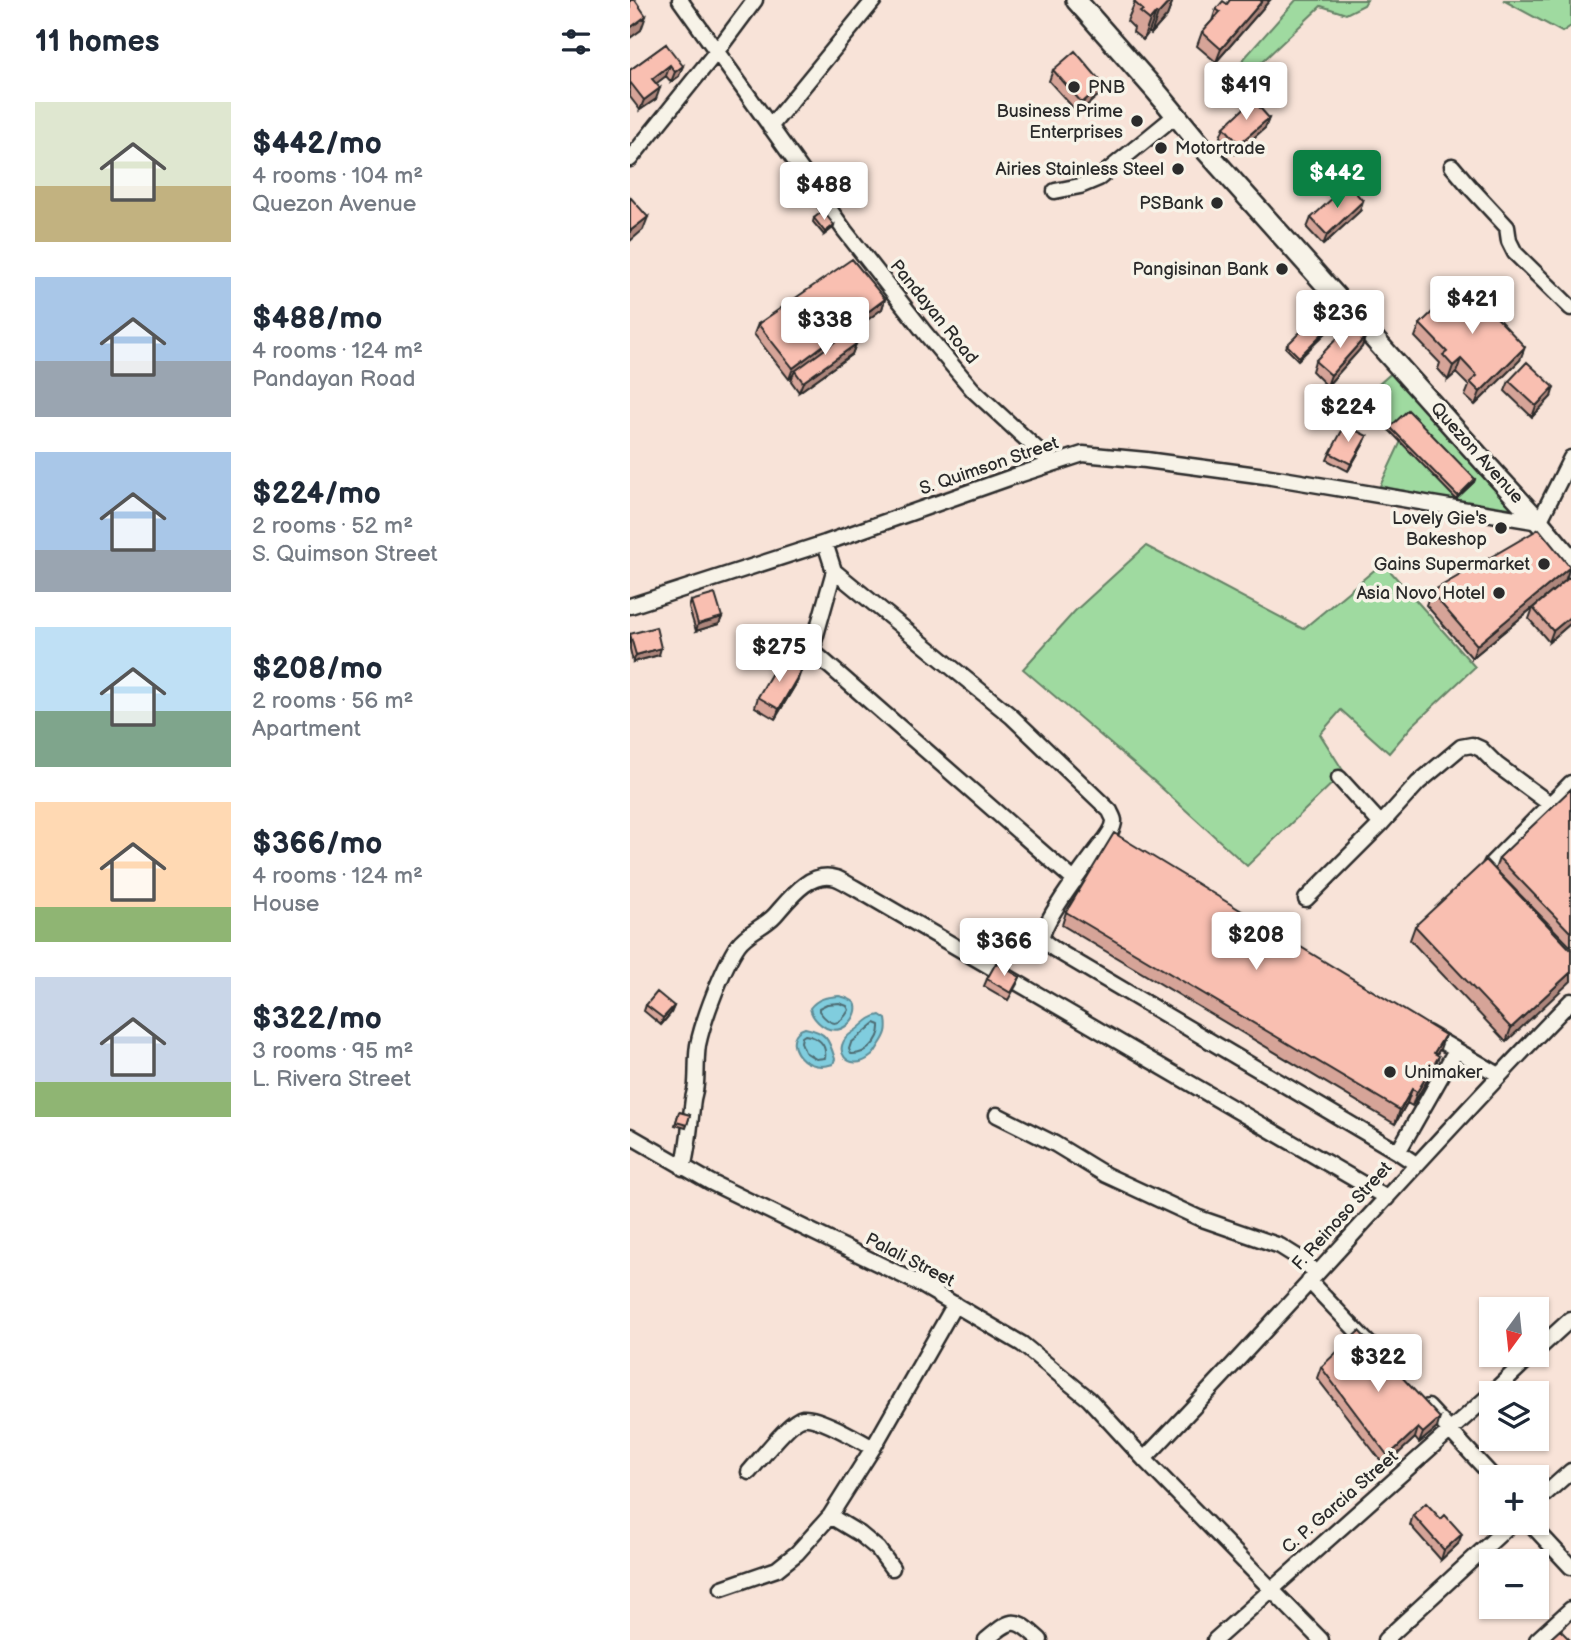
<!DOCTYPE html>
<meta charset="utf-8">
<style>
body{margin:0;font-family:"Balsamiq Sans",sans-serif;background:#f6f6f7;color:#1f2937;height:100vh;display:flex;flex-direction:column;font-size:26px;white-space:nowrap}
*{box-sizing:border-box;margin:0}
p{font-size:23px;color:#747a83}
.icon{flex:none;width:38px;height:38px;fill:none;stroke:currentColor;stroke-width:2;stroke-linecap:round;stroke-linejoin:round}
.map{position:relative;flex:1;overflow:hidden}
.sheet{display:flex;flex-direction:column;background:#fff;width:630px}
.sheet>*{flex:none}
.needle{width:46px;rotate:195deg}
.fabs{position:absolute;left:849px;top:1297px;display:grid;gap:14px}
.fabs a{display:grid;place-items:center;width:70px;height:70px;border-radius:0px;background:#fff;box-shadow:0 2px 5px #0004;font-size:35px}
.price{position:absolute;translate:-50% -60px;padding:0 16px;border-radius:7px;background:#fff;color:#222;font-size:23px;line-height:46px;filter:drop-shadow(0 2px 4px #0008)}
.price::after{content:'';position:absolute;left:50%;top:42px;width:21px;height:16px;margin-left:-10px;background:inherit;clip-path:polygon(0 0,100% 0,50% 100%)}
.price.active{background:#0b8043;color:#fff}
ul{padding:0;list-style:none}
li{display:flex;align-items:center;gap:21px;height:175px;padding:0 35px}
li span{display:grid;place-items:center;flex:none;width:196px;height:140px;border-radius:0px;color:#555}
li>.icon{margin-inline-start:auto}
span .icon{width:84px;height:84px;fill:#fffc;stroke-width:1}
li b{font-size:30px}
h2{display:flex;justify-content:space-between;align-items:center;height:84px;padding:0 35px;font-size:30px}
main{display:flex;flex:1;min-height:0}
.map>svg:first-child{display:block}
</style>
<main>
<section class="sheet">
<h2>11 homes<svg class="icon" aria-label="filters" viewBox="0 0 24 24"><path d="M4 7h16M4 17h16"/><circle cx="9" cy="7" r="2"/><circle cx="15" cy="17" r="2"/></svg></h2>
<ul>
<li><span style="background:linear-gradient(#dfe7d0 60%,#c2b280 0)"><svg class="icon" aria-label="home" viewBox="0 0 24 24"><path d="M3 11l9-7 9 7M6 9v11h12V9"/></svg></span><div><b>$442/mo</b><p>4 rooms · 104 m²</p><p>Quezon Avenue</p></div></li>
<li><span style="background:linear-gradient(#a9c7e8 60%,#9aa5b1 0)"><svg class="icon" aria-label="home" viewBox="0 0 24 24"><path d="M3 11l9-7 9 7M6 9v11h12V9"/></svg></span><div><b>$488/mo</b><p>4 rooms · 124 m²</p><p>Pandayan Road</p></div></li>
<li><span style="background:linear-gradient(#a9c7e8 70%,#9aa5b1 0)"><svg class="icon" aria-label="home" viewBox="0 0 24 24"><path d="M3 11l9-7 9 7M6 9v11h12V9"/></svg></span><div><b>$224/mo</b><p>2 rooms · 52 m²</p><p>S. Quimson Street</p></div></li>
<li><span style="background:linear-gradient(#bfe0f5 60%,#7fa58c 0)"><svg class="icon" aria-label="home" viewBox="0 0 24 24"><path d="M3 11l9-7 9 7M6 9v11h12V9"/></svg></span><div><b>$208/mo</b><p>2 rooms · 56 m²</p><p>Apartment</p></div></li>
<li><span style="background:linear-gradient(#ffd9b3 75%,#8fb573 0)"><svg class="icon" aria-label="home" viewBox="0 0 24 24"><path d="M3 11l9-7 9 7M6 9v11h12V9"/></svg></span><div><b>$366/mo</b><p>4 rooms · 124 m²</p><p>House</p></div></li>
<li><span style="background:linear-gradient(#c9d6e8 75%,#8fb573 0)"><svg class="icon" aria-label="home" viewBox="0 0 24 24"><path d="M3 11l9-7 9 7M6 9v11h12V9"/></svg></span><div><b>$322/mo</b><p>3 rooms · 95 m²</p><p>L. Rivera Street</p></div></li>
</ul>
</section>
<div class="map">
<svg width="941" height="1640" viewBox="0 0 941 1640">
<rect width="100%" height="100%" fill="#f8e3d8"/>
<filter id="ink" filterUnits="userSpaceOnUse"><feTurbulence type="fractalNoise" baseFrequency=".0143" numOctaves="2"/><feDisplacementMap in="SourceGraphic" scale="14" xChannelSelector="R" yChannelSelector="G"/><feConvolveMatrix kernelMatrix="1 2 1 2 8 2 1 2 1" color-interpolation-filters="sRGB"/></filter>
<g filter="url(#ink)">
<path fill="#9fdaa0" stroke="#658266" stroke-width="2" d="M666 0H737L734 5 716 14 691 6 613 80 604 70Z
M873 0H941V26L932 32Z
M765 370 890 509 842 504 750 486 772 439 723 407Z
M516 546 673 629 753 563 845 667 782 726 759 753 711 710 690 734 714 772 617 866 525 782 393 669 445 611Z"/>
<path fill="#80cdde" stroke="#5e8c96" stroke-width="2" d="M209 996C214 997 221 999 225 1003 232 1014 210 1044 188 1022 184 1018 181 1014 180 1008 188 998 197 997 209 996Z
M250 1015 256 1019C258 1030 256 1035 250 1044 247 1048 245 1054 240 1057 219 1074 198 1048 223 1032 233 1026 237 1017 250 1015Z
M175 1028C196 1032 199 1039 205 1059L203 1064C170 1075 150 1036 175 1028Z"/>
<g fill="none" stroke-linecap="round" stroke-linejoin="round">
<path stroke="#4d6c73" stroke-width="2" d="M209 1003 217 1006 219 1010C209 1027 201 1027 189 1011V1008L197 1004Z
M245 1023 250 1025C251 1040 236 1055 221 1054L219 1049 221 1043Z
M175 1035C188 1037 197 1044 195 1058L186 1059 175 1052 171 1042 172 1037Z"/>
<defs>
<path id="minor" d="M50 0 215 231 295 333 343 390 422 463
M140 127 244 0
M0 159 87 51 125 0
M822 166 839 186 877 227 879 241 885 253 941 308
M425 191 450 186 469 178 546 115
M195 543 204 571 381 716 480 811C481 814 484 818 484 821 484 831 472 843 467 850 455 866 411 923 412 940L424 949 768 1152 786 1164
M204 571 184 642V650L187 655 445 881
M0 606 195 543 382 477 453 454 516 460 635 476 909 522 941 458
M709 778 751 824
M866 880 859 869 862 863 941 783
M676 899 751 824 788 783 831 747 842 745 851 749 867 765 920 804
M797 1033 869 1075
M367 1115 425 1144 476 1175 569 1218 650 1246 666 1256 687 1273
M0 1136 80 1182 288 1283 392 1344 459 1399 514 1459 691 1640
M768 1152 826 1050
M53 1168C59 1145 60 1122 63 1099 64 1094 66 1088 66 1083 67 1070 66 1058 68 1045 73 1020 93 967 108 945 117 932 134 927 145 915 160 898 180 870 206 878 212 880 219 885 225 888L757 1198
M679 1281 741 1346
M906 1351 941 1319
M862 1393 903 1354
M798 1407 863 1477
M514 1459C659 1309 795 1150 941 1001
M119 1472C129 1461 160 1420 173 1418 188 1416 229 1440 243 1448
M906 1502 941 1471
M200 1516 230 1534 248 1549 262 1568
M899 1522 941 1567
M92 1588 147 1569 167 1553 200 1516 243 1448 325 1304
M356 1640C383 1618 384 1616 410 1640
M585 1640 861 1394
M755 1640 883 1522
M907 1640 941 1609"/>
<path id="major" d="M446 0 526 91 569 143 864 473 909 522 941 560"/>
</defs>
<use href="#minor" stroke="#2b2b2b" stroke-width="19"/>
<use href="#major" stroke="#2b2b2b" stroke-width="24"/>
<use href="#minor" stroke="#f7f3e8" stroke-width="14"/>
<use href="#major" stroke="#f7f3e8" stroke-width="19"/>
</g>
<path fill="#d6a498" stroke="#2b2b2b" stroke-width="2" d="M506 0H543L537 16 521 34 519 32 513 40 503 32 504 28 497 21Z
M600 0H640L586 62 567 46 572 32 582 21 586 9 597 4Z
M36 44 49 76 41 82 36 76 26 83V99L10 110 0 97V70Z
M423 70 470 94 448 113 419 81Z
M639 118 635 128 605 154 590 137 594 127Z
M730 211 693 245 677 228 681 218Z
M184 218 204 225 203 228 194 235 183 222Z
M255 299 252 309 218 334 226 344 222 354 169 392 161 381 163 375 159 379 124 334 128 324Z
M708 318 707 322 668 360 656 348 657 345Z
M790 324 890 360 845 405 835 396 839 386 826 373 818 380 808 369 810 363 785 337Z
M735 337 732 347 697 386 682 371 685 361Z
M879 381 921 397 902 417 875 391Z
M760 427 845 479 844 482 826 499 759 430Z
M737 436 734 443 718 471 697 460 700 453Z
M940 567 936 580 941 623 919 642 899 619 903 608 921 593 842 658 796 605 801 592Z
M61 601 92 617 89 624 66 631 59 608Z
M0 634 29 655 3 662 0 649Z
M167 682 145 719 125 707 128 697Z
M941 789V947L865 869 869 858Z
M436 912 815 1035 807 1054 804 1069 782 1106 777 1103 765 1124 432 925Z
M785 926 941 950 876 1042 780 940Z
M390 977 387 984 378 1000 354 986 357 979Z
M16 1005 44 1006 41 1013 31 1025 14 1011Z
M49 1112 60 1115 56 1128 45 1125Z
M691 1367 807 1428 789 1443 785 1438 755 1466 687 1378Z
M783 1515 811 1519 828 1544 811 1560 780 1525Z"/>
<path fill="#ae867c" stroke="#2b2b2b" stroke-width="2" d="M541 0H543L537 16 521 34 528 14Z
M633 0H640L586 62 591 49Z
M526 13 519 32 513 40 520 20Z
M16 16 11 30 0 38V28Z
M40 65 36 76 19 89 22 79Z
M53 66 49 76 41 82 45 72Z
M473 84 470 94 448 113 452 103Z
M30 88 26 99 10 110 14 100Z
M639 118 635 128 605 154 609 144Z
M733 201 730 211 693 245 697 235Z
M18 217 13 230 0 241V231Z
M204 225 203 228 194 235 195 232Z
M255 299 252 309 167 373 165 371 163 375 159 379 163 368Z
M708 318 707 322 668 360 669 357Z
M735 337 732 347 697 386 701 375Z
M226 344 222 354 169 392 173 382Z
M895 347 890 360 845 405 850 392Z
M831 359 826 373 818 380 823 366Z
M924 387 921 397 902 417 906 406Z
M737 436 734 443 718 471 721 464Z
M845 479 844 482 826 499 828 496Z
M940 567 935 581 842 658 847 645Z
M941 616V623L919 642 923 631Z
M92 617 89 624 66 631 68 624Z
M31 648 29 655 3 662 6 655Z
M171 671 167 682 145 719 149 709Z
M941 972V981L876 1042 881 1028Z
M44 1006 41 1013 31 1025 33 1018Z
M815 1035 810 1049 799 1066 804 1053Z
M809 1056 804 1069 782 1106 787 1092Z
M782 1089 777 1103 765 1124 770 1110Z
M810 1418 807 1428 789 1443 793 1433Z
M788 1428 785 1438 755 1466 758 1456Z
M832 1534 828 1544 811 1560 814 1550Z"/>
<path fill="#f9bfb1" stroke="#2b2b2b" stroke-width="2" d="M0 0H5L16 16 0 28Z
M506 0H541L528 14 526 13 520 20 510 12 513 10 504 2Z
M600 0H633L591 49 572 32 590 12 586 9 593 1 597 4Z
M36 44 53 66 45 72 40 65 22 79 30 88 14 100 0 82V70Z
M445 51 473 84 452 103 423 70Z
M623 100 639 118 609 144 594 127Z
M718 184 733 201 697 235 681 218Z
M0 197 18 217 0 231Z
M193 211 204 225 195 232 184 218Z
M222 259 255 299 163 368 128 324Z
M833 282 895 347 850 392 840 382 847 376 831 359 823 366 813 355 817 352 790 324Z
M697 306 708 318 669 357 657 345Z
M717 328 728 329 735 337 701 375 685 361Z
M217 333 226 344 173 382 165 371Z
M897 362 924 387 906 406 879 381Z
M778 410 845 479 828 496 760 427Z
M715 425 737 436 721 464 700 453Z
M909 529 940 567 847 645 801 592Z
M941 576V616L923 631 903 608Z
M85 594 92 617 68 624 61 601Z
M26 627 31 648 6 655 0 634Z
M150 659 171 671 149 709 128 697Z
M941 789V933L869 858Z
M484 833 815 1035 804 1053 809 1056 787 1092 782 1089 770 1110 436 912Z
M856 860 941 950V972L881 1028 785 926Z
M366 963 390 977 381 993 357 979Z
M27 992 44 1006 33 1018 16 1005Z
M49 1112 60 1115 57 1125 46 1122Z
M729 1331 810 1418 793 1433 788 1428 758 1456 691 1367Z
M796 1503 811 1519 815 1515 832 1534 814 1550 783 1515Z
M930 1630 940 1640H919Z"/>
</g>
<g fill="#2b2b2b" stroke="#f7f3e8" stroke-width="2.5">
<circle cx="444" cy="87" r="7"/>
<circle cx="507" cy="121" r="7"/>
<circle cx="531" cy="148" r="7"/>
<circle cx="548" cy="169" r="7"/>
<circle cx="587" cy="203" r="7"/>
<circle cx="652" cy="269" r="7"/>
<circle cx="871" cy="528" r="7"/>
<circle cx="914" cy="564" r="7"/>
<circle cx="869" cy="593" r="7"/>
<circle cx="760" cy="1072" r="7"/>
</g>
<g text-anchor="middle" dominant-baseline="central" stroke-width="7" stroke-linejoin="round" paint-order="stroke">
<g font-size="18" fill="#2b2b2b" stroke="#f7f3e8" text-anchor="end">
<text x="458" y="87" text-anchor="start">PNB</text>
<text x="493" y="111">Business Prime<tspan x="493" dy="21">Enterprises</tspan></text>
<text x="545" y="148" text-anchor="start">Motortrade</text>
<text x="534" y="169">Airies Stainless Steel</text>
<text x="573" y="203">PSBank</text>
<text x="638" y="269">Pangisinan Bank</text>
<text x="857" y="518">Lovely Gie's<tspan x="857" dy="21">Bakeshop</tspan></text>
<text x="900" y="564">Gains Supermarket</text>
<text x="855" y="593">Asia Novo Hotel</text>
<text x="774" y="1072" text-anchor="start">Unimaker</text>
</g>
<g font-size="18" fill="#2b2b2b" stroke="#f7f3e8">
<text transform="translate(304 312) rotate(51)">Pandayan Road</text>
<text transform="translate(847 453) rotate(48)">Quezon Avenue</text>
<text transform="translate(359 466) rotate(-19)">S. Quimson Street</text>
<text transform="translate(712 1216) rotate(-48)">F. Reinoso Street</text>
<text transform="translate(280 1260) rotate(27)">Palali Street</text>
<text transform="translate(710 1502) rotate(-41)">C. P. Garcia Street</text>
</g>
</g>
</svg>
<div class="fabs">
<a><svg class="needle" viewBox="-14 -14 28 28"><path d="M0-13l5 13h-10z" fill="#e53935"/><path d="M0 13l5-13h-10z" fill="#747a83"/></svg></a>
<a><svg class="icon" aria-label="layers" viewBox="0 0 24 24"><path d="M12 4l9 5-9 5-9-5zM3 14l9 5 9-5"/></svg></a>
<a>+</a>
<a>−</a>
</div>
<b class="price" style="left:616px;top:122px">$419</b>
<b class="price active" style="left:707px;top:210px">$442</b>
<b class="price" style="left:194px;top:222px">$488</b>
<b class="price" style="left:842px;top:336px">$421</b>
<b class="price" style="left:710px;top:350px">$236</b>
<b class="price" style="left:195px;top:357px">$338</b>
<b class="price" style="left:718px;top:444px">$224</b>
<b class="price" style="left:149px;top:684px">$275</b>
<b class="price" style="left:626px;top:972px">$208</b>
<b class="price" style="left:374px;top:978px">$366</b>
<b class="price" style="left:748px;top:1394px">$322</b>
</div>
</main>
